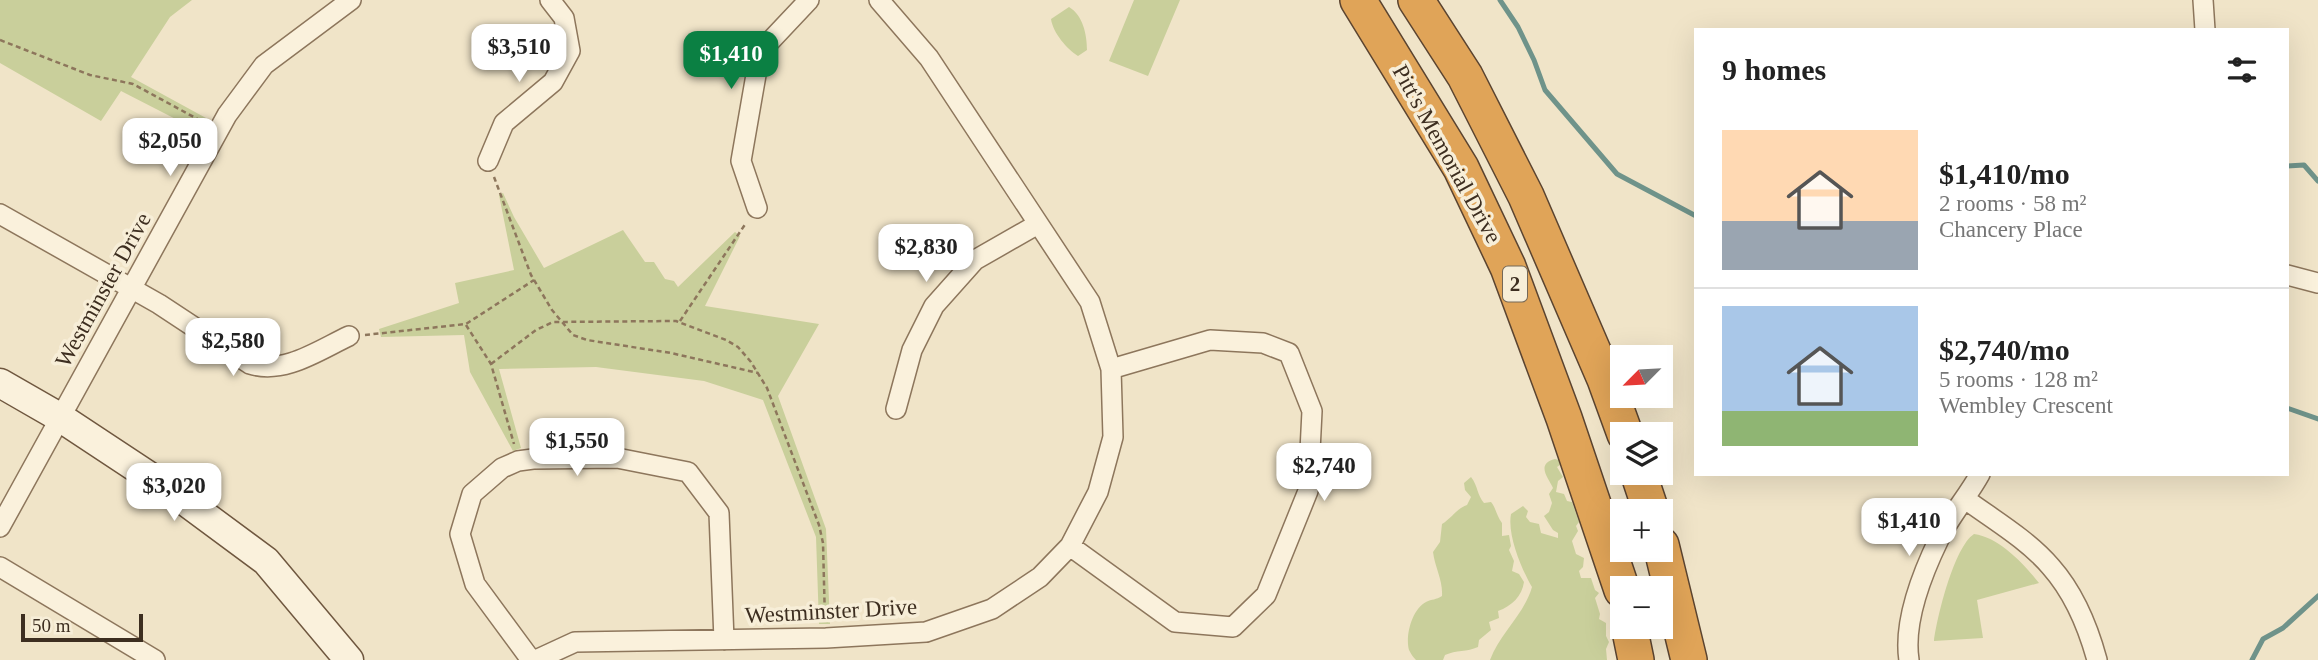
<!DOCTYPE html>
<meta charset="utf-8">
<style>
body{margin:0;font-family:"Times New Roman",serif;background:#f2f2f2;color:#222;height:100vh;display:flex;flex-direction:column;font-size:26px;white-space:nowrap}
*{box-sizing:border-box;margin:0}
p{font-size:23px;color:#767676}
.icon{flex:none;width:38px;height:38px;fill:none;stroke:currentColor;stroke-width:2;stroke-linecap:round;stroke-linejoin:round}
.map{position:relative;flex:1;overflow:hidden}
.drawer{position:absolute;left:1694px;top:28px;width:595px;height:448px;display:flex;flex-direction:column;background:#fff;border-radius:0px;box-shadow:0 7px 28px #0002}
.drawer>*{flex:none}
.needle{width:46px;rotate:246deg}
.fabs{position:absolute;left:1610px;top:345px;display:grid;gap:14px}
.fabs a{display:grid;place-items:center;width:63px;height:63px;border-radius:0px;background:#fff;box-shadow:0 7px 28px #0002;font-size:35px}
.scale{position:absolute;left:21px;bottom:18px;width:122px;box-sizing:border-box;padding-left:7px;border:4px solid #3d2e20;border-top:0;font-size:19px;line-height:24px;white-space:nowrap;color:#3d2e20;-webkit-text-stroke:5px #f7eed8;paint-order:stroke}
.price{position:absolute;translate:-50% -60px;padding:0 16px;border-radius:14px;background:#fff;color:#222;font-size:23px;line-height:46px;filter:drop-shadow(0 2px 4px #0008)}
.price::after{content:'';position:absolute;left:50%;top:42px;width:21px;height:16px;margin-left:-10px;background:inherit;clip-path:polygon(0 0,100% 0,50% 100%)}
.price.active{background:#0b8043;color:#fff}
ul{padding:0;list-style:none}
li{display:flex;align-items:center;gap:21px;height:175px;padding:0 28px}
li+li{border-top:2px solid #e0e0e0}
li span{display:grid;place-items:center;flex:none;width:196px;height:140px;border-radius:0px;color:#555}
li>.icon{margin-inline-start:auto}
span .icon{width:84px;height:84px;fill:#fffc;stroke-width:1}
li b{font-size:30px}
h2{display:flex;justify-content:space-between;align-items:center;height:84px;padding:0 28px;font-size:30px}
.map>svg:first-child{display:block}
</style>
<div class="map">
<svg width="2318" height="660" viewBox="0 0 2318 660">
<rect width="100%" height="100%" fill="#f0e4c8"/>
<path fill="#c9cf9b" d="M0 0H192L170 17 131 77 206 118 199 131 121 91 101 121 0 63Z
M1134 0H1180L1148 76 1109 61Z
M1069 7C1083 15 1087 35 1087 50L1078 56C1067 49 1053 33 1051 19Z
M503 193 514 217 544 268 623 230 645 262H654L665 279 674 281 678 287 735 232 740 236 705 306 819 324 778 396 826 529 830 624H819L816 537 763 400 704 381 596 367 499 369 521 448 513 451 470 372 464 335 381 337 379 329 459 303 455 283 514 270 499 195Z
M1555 459 1559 460 1560 465 1557 467 1563 477 1558 481 1556 492 1564 494 1567 501 1572 502 1579 522 1576 526 1578 531 1572 541 1576 554 1584 558 1583 567 1579 571 1581 578H1591L1595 590 1599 593 1595 598 1600 614 1599 619 1606 623V636L1609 642 1606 649 1607 660H1490C1500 633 1524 615 1532 587 1522 570 1507 535 1511 514L1523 506 1528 511 1526 517 1530 522 1539 524 1541 533 1558 538V533L1553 530 1544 516 1549 512 1552 503 1549 494 1553 488C1549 479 1535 464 1555 459Z
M1471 477C1478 486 1477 495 1484 503L1491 502C1496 508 1497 517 1502 523V536L1509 535 1511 546 1509 550 1514 561 1512 571 1519 574 1524 582C1522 596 1512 606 1498 611L1499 618 1489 622 1491 630 1479 640 1478 647C1467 652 1456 650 1445 655L1443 660H1416C1413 657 1411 654 1409 650 1405 636 1412 609 1426 602 1432 599 1436 600 1442 596 1443 580 1435 568 1433 552L1440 542 1442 524C1452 518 1456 509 1467 505L1471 497 1465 490 1464 483Z
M1974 534C1999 537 2025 565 2039 583L1977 600 1983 638 1934 641C1937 617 1954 547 1974 534Z"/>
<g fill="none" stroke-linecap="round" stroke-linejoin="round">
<path stroke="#6f938a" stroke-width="5" d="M1500 0 1518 27 1534 60 1545 90 1617 174 1696 216
M2287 166 2304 165 2318 181
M2287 408 2318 419
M2252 660 2263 639 2283 628 2318 596"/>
<defs>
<path id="street" d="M2203 0 2205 30
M488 161 504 123 553 82 570 51 564 18 550 0
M757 208 741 161 760 52 809 0
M0 214 159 304 250 364C284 375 319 350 349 336
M2287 275 2318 283
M896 409 912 350 934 306 975 260 1038 224
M1965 499C1994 520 2028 540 2051 567 2074 593 2088 627 2097 660
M0 527 227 115 264 65 351 0
M1070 546 1175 622 1233 627 1266 595 1308 491 1312 411 1289 353 1263 343 1210 340 1111 369
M0 567 155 660
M531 660 475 584 460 534 472 494 502 468 518 461 533 459 617 458 688 472 719 513 724 640
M536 660 575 642 826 638 926 632 992 609 1040 577 1070 546 1098 492 1113 437 1111 369 1090 302 929 58 879 0
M1909 660C1903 621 1922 574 1939 539 1950 516 1968 496 1980 474"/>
<path id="secondary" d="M0 383 61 418 170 490 266 561 349 660"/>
<path id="highway" d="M1358 0 1461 168 1508 267 1564 418 1622 590
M1416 0 1465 76 1526 196 1605 379 1625 434
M1638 472 1651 511
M1661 545 1689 660
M1629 626 1636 660"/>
</defs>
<use href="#street" stroke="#8d765c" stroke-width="22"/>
<use href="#secondary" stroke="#6f573f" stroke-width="31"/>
<use href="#highway" stroke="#5b4430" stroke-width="38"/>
<path stroke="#8d765c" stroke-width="2.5" stroke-dasharray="5 3.5" stroke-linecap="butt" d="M0 40 90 75 133 84 203 122
M494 177 531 275 552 310 573 335 587 340 671 353 758 373
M680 321 746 223
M466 325 491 364 514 444
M365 335 466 324 534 280
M491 364 536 330 553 322 676 321 726 340 738 347 751 362 767 388 819 525 823 543 825 622"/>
<use href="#street" stroke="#faf1dc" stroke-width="19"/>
<use href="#secondary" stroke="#faf1dc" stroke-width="28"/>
<use href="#highway" stroke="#e0a458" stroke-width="35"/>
</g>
<g text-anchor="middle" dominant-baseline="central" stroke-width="7" stroke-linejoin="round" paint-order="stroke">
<rect fill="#f7eed8" stroke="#756857" stroke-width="2" x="1503" y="266.5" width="24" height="35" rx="5"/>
<g font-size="21" font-weight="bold" fill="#3d2e20">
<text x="1515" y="284">2</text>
</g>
<g font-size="23" fill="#3d2e20" stroke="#f7eed8">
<text transform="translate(1447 154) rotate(61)">Pitt's Memorial Drive</text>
<text transform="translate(103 290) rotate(-61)">Westminster Drive</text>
<text transform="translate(831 611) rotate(-3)">Westminster Drive</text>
</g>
</g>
</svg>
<div class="fabs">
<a><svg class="needle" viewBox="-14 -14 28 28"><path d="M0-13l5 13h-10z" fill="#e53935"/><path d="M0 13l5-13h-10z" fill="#767676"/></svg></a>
<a><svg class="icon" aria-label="layers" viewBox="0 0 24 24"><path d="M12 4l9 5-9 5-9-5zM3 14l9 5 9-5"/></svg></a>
<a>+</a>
<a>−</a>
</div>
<div class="scale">50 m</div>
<b class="price" style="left:519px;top:84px">$3,510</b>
<b class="price active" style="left:731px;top:91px">$1,410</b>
<b class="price" style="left:170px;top:178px">$2,050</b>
<b class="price" style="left:926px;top:284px">$2,830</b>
<b class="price" style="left:233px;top:378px">$2,580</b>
<b class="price" style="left:577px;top:478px">$1,550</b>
<b class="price" style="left:1324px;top:503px">$2,740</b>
<b class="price" style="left:174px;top:523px">$3,020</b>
<b class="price" style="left:1909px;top:558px">$1,410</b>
<section class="drawer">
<h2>9 homes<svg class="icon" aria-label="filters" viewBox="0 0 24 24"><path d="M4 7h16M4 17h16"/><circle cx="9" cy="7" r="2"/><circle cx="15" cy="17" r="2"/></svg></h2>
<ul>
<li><span style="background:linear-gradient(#ffd9b3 65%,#9aa5b1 0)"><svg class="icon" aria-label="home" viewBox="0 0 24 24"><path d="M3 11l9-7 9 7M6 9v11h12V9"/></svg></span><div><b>$1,410/mo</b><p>2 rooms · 58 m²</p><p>Chancery Place</p></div></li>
<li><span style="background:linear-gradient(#a9c7e8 75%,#8fb573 0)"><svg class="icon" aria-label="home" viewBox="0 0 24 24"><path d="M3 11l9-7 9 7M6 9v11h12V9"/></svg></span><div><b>$2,740/mo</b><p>5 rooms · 128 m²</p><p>Wembley Crescent</p></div></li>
</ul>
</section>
</div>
